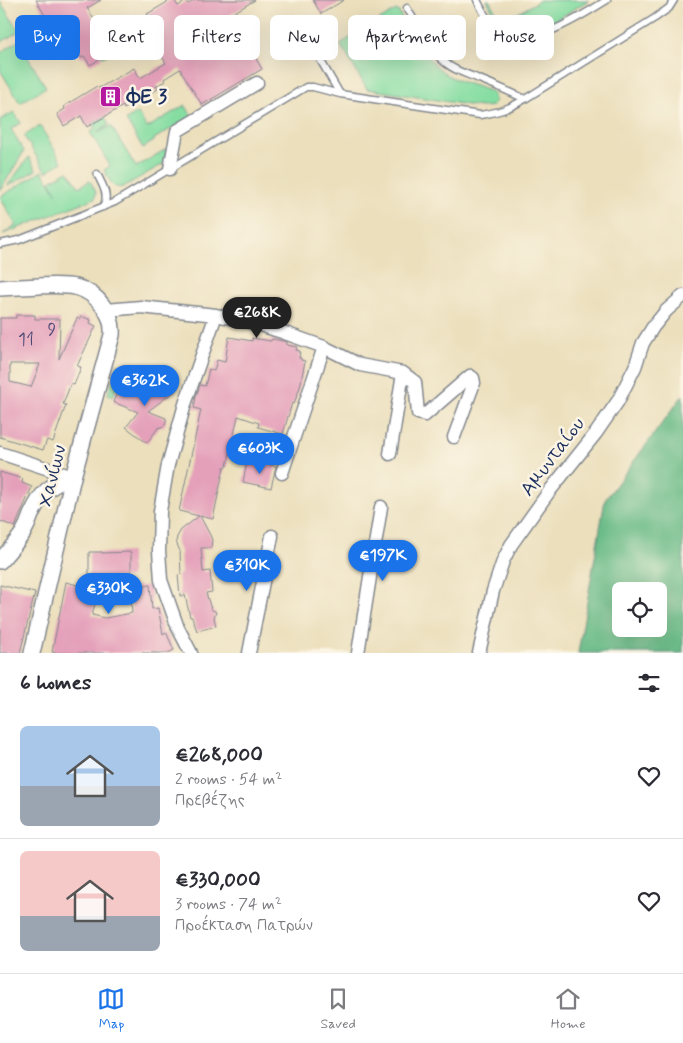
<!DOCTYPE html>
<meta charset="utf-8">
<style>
body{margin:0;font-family:Mynerve,sans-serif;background:#f2f2f3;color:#2b2b33;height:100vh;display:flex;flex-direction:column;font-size:19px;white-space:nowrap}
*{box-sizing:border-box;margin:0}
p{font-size:16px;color:#7c7c81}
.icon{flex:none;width:28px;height:28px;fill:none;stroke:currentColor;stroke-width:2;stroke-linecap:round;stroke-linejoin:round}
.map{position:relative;height:653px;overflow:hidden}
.side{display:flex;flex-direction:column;background:#fff;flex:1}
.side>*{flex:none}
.top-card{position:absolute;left:15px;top:15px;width:654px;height:45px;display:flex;gap:10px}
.controls{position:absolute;left:612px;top:582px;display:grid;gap:10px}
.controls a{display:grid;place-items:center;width:55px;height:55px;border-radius:8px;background:#fff;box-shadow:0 5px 20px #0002;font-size:25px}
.price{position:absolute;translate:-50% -42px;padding:0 11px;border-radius:18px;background:#1a73e8;color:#fff;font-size:16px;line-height:32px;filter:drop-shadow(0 1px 2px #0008)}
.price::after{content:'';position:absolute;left:50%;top:30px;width:15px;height:11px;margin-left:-8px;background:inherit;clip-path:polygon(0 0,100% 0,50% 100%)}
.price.active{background:#222;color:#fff}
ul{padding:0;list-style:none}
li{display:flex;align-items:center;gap:15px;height:125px;padding:0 20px}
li+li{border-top:1px solid #e1e1e2}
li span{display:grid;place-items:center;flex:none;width:140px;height:100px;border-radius:8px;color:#555}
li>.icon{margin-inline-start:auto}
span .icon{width:60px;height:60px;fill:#fffc;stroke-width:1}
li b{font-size:21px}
h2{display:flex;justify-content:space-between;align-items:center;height:60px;padding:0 20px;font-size:21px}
.pill{padding:0 18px;border-radius:8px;background:#fff;box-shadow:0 5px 20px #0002;font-size:18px;line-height:45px}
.pill.active{background:#1a73e8;color:#fff}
.menu{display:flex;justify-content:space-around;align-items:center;height:70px;border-top:1px solid #e1e1e2;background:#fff;font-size:14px;color:#7c7c81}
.menu a{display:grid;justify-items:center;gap:2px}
.menu .active{color:#1a73e8}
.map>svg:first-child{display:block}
</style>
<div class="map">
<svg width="683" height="653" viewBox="0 0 683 653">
<rect width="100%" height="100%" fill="#fcf5e5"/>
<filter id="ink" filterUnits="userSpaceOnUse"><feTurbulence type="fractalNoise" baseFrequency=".02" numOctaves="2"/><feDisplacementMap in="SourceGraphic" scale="10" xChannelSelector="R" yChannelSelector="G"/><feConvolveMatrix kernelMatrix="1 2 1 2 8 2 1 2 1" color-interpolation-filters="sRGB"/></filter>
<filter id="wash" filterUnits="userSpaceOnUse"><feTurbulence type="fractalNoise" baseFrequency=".0096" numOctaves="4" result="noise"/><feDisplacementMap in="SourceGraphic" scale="20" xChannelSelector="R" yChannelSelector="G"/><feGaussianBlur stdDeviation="1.12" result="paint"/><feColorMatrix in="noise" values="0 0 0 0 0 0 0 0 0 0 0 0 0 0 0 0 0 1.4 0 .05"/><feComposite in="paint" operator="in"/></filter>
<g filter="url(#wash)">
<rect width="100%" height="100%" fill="#ebdfbc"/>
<path fill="#85dda2" stroke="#508680" d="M487 0H489L502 23 540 0H589C567 13 550 26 524 29 516 29 508 29 502 23 495 18 491 8 487 0Z
M0 1 19 31 0 43Z
M396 10 398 11C412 33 428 65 451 77 464 84 479 86 492 92L495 99 493 106 481 107 367 89 340 44Z
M105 27 117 49 103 57 93 41 104 35 101 30Z
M18 41 46 87 20 103 0 70V53Z
M185 105 192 116 154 139V141L143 148 126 120 138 113 147 128Z
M14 112 21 123 11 129 24 151 0 191V120Z
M105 117 109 125 98 132V133L111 126 136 167 168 148 163 164 123 187C112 190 109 178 104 170L110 166 90 132 95 129 93 124Z
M40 126 62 162 46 172 24 136Z
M29 157 36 170 8 186V185Z
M42 171 57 194 50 181 68 171 79 187 90 181 96 192 95 198 3 234 16 225 0 197Z
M118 363 140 387 133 393 132 391 117 386 113 397 108 394Z"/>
<path fill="#6cbc88" stroke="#447673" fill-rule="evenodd" d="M683 395V653H578L605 500ZM659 591V629H621V591Z"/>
<g id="blocks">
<path fill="#e49fb9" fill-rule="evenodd" d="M36 0H101L87 8 103 34 92 41 102 58 90 65 84 56 81 58 64 28 58 32 49 18 47 19Z
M171 0H174L178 6 186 1 188 4 195 0H255L213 25 230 53 247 43 262 69 202 105 180 69 164 79 165 81 156 86 158 89 124 109 123 106 87 127 81 116 64 126 57 114 65 109 64 106 97 86 99 88 134 68 140 78 166 63 153 42 144 48 137 35 146 30 144 27 152 22 147 14Z
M313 0H344L321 14Z
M16 315H35V319H60L59 359 77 318 80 319 81 316 91 320 90 323 96 326 77 366 81 367 74 385 71 383 63 404 66 405 53 442 47 440 43 450 0 437V318H16ZM10 364H40L31 387 10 382Z
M229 337 252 341V338L271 341 272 339 283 341 287 342V345L297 347 296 350 300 351 299 358H301V360L305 361 300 387 294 404 292 403 283 434 258 427 259 423 238 416 227 466 224 467 213 519 200 516 210 535 212 540 211 548H201L203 572 210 571 212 592 206 593 211 609 216 612 214 618 216 626 197 631 192 617H190L185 595 180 596 178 575 181 574 180 551 176 542 177 537 181 530 199 516 179 511 201 410 194 408 196 396 200 385 205 386 209 369 214 371 217 360 225 362Z
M155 376 164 386 169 382 175 391 148 411 166 418V422L164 426 158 428 147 443 126 427 138 412 113 402 119 388 131 394Z
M247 462 261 465V463L276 466 271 488 243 482Z
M0 472 23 479 22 483 32 487 15 527 0 521Z
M89 552H102V553L131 552V577L102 578 92 615 105 618 132 613 130 587 150 585 152 609 158 608 163 634 166 632 174 650 168 653H59L52 652 66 582 89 588Z
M0 585 35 593 20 653H0Z"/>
</g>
</g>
<g filter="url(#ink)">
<use href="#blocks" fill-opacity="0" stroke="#83878d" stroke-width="1"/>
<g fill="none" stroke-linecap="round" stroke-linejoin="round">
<defs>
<path id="service" d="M477 0C484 13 489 26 502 34 530 50 583 15 607 0
M407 8C418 26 430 52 447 64 457 72 468 74 479 79 495 85 510 92 525 99
M307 37 340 94
M97 174C102 184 110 196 103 207
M0 244 19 240 115 202 306 87H313L340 94 480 115C500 112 508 109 525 99L655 18 669 8 674 0"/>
<path id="minor" d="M170 169 177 131 257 83
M106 310 141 307 216 315 257 324 282 332 324 347 360 365 403 373 415 382 418 413 425 415 470 376 473 378 474 383 454 437
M0 453 73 477
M390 454 403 373
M282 473 324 347
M191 653 178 628 161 580 159 551 160 511 168 465 185 404 216 315
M249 653 272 536
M358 653 381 507
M479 653 493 591 503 561 511 545 548 493 596 433 618 401 635 367 643 343 653 327 666 311 683 296"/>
<path id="tertiary" d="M0 288C13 287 26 287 39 286 66 285 86 283 103 306 110 315 113 324 112 335L73 477 32 653
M0 561C8 552 16 543 23 533 26 528 29 521 31 515 41 493 50 484 73 477"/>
</defs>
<use href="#service" stroke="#83878d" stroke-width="9"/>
<use href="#minor" stroke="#83878d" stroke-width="15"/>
<use href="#tertiary" stroke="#83878d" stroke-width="18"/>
<use href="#service" stroke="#fff" stroke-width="6"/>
<use href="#minor" stroke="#fff" stroke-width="12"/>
<use href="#tertiary" stroke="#fff" stroke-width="15"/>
</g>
</g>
<defs>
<symbol id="building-square" viewBox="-11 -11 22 22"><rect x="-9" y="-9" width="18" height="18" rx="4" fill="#b5179e" stroke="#fcf5e5"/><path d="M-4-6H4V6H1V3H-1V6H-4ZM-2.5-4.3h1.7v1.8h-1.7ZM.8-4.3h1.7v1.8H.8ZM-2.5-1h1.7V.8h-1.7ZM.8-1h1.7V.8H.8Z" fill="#fff"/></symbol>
</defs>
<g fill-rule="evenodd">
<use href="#building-square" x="98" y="84" width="25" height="25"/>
</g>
<g text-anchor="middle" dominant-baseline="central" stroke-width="5" stroke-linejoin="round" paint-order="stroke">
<g font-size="18" fill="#4d4b75">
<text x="52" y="330">9</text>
<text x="26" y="340">11</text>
</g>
<g font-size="20" font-weight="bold" fill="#1b2f5e" stroke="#fcf5e5" text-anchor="start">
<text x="127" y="97">ΦΕ 3</text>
</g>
<g font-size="20" fill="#1b2f5e" stroke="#fcf5e5">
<text transform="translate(553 457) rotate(-53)">Αμυνταίου</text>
<text transform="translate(53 476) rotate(-76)">Χανίων</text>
</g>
</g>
</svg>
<div class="controls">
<a><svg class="icon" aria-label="locate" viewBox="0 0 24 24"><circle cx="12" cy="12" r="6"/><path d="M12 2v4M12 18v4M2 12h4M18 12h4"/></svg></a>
</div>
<b class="price active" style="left:257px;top:339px">€268K</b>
<b class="price" style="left:145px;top:407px">€362K</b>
<b class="price" style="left:260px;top:475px">€603K</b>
<b class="price" style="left:383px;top:582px">€197K</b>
<b class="price" style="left:247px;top:592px">€310K</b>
<b class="price" style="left:109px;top:615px">€330K</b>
<div class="top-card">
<a class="pill active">Buy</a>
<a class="pill">Rent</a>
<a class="pill">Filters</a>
<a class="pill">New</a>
<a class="pill">Apartment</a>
<a class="pill">House</a>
</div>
</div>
<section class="side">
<h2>6 homes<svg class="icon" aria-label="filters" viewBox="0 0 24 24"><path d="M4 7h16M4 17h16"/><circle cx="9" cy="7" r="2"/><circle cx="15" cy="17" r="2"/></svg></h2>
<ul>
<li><span style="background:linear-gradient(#a9c7e8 60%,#9aa5b1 0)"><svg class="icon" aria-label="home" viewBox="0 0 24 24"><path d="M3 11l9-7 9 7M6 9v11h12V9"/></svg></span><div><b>€268,000</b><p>2 rooms · 54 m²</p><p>Πρεβέζης</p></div><svg class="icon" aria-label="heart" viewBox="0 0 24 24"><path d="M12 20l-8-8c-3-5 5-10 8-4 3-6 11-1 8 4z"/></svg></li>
<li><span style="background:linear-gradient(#f6c9c9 65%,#9aa5b1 0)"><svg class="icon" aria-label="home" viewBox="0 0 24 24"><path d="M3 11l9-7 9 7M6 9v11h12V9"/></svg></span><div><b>€330,000</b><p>3 rooms · 74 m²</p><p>Προέκταση Πατρών</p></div><svg class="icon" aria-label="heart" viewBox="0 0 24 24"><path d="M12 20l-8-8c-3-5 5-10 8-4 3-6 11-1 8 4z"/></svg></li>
</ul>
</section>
<nav class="menu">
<a class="active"><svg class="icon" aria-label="map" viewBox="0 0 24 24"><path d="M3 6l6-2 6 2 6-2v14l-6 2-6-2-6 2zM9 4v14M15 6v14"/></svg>Map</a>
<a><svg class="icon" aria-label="saved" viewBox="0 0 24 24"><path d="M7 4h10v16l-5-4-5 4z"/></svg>Saved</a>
<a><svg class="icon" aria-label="home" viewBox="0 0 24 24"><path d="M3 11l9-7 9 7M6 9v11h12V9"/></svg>Home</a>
</nav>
